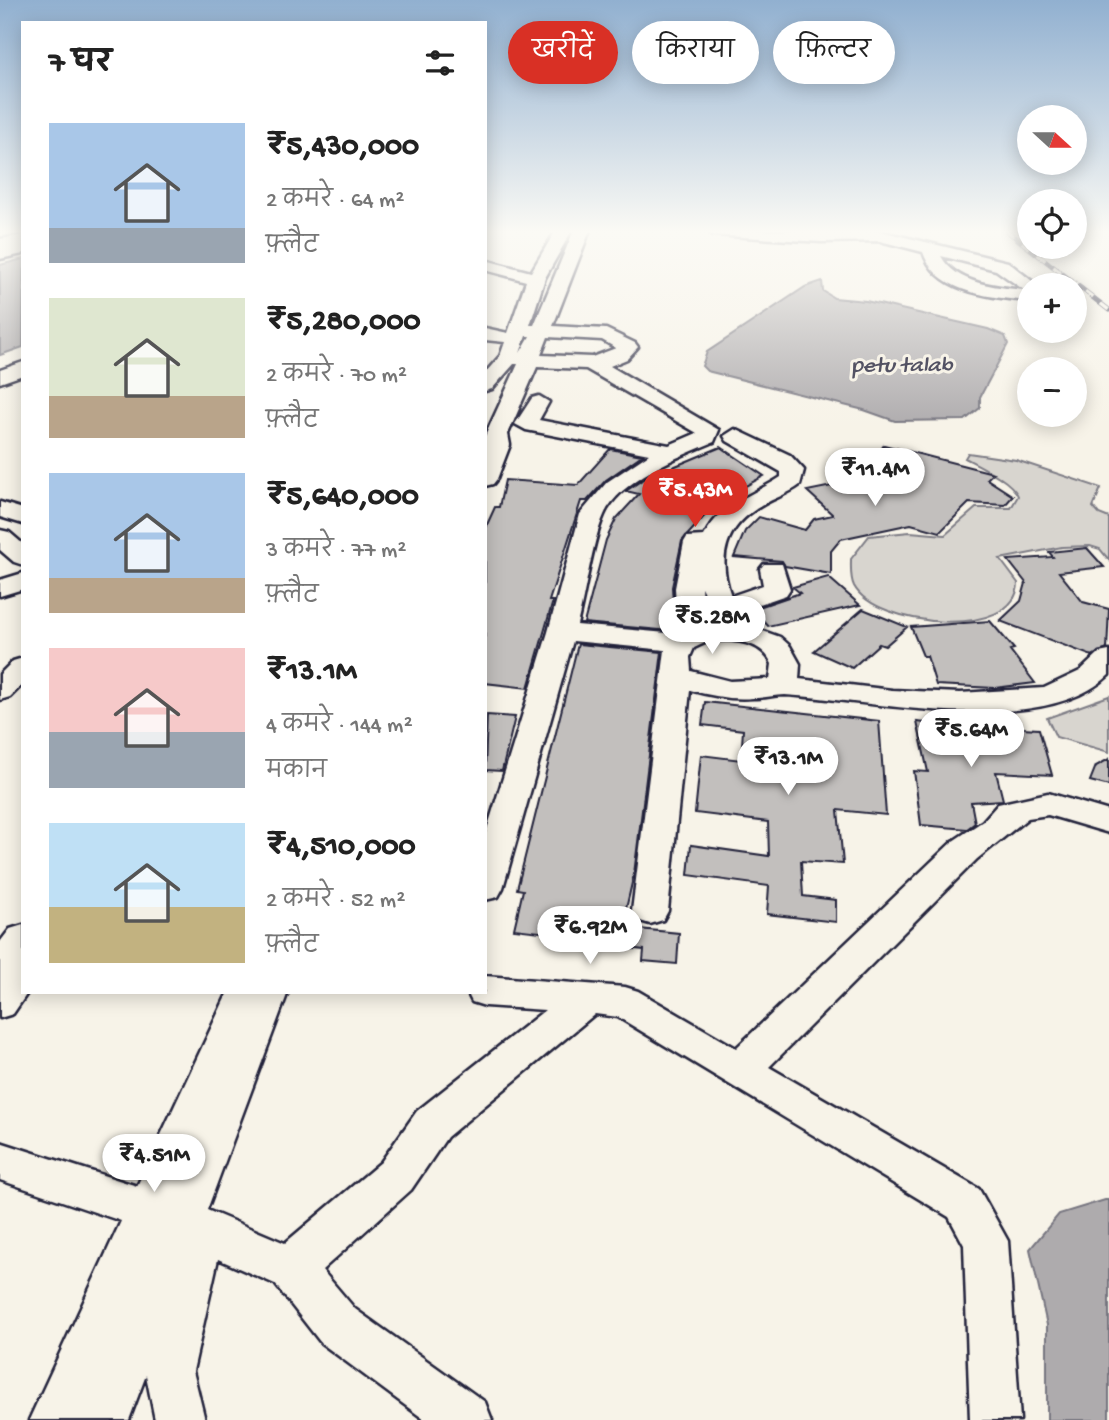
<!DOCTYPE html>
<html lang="hi">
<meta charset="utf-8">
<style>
body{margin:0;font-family:"Gochi Hand","Playpen Sans Deva",sans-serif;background:#f6f6f6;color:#222;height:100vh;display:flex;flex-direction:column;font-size:26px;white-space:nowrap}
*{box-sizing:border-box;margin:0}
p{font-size:23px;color:#767676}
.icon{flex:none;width:38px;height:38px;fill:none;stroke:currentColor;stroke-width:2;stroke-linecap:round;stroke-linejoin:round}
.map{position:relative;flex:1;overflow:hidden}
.sheet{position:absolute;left:21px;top:21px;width:466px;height:973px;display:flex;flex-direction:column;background:#fff;border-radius:0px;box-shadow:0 4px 18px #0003}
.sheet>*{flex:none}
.top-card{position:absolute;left:508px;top:21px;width:495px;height:63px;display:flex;gap:14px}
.needle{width:46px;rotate:111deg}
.tools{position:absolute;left:1017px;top:105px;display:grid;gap:14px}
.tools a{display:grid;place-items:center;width:70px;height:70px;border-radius:50%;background:#fff;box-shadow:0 4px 18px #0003;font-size:35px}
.price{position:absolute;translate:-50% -60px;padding:0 16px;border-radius:24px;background:#fff;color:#222;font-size:23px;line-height:46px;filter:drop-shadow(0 2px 4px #0008)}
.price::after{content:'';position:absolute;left:50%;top:42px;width:21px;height:16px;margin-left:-10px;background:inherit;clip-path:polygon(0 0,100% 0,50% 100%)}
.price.selected{background:#d93025;color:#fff}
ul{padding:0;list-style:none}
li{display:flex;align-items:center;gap:21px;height:175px;padding:0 28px}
li span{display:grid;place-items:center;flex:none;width:196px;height:140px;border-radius:0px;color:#555}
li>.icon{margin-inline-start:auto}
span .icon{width:84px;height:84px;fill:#fffc;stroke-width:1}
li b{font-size:30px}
h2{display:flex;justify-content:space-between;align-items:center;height:84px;padding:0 28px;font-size:30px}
.chip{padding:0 24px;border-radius:32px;background:#fff;box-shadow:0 4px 18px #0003;font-size:24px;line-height:63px}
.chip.selected{background:#d93025;color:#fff}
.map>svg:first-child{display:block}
</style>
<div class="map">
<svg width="1109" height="1420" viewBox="0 0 1109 1420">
<rect width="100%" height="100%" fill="#f7f3e8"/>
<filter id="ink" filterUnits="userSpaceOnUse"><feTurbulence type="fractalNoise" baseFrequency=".0143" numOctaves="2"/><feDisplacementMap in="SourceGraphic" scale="14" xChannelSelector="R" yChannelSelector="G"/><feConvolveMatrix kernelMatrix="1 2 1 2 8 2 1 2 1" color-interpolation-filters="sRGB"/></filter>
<g filter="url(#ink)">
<path fill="#d8d5cf" stroke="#7d7c85" stroke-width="2" d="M968 453 1016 460 1101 488 1093 507 1099 514 1109 518V560L1100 549 1090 546 1062 547 1000 559 1018 583C1017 641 876 627 854 586 850 578 851 568 851 559L869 536 910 532 945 535 976 508H1011L1018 496C1012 481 980 466 965 458Z
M1109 696V752L1056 737 1047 718Z"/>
<path fill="#aeabad" stroke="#76747f" stroke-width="2" d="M23 259V347L0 355V265Z
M822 281 823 291 834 298 866 301 988 329 1005 336 1008 344 980 397V408L965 420 895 421 864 410 707 371 702 366 707 352 805 287Z
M1105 1200H1109V1420H1047V1325L1030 1249 1059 1214Z"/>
<path fill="#c2bfbd" stroke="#22223b" stroke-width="2" d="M884 445 993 473 987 479 1013 496 1005 505 969 503 940 532 911 524 841 539 831 551V574L785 566 782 561 734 557 745 531 759 517 805 530 814 519 833 515 807 491 891 474 869 468Z
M721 447 764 476 718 501 682 541 672 587 674 617 671 631 584 623 606 540 616 519 639 494 626 491 642 480Z
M610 449 642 455 606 480 587 501H581L549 601H553L528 688 485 683V529L495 507H499L505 480 578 485Z
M1087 548 1104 567 1059 572 1083 602 1109 609 1107 649 1092 656 1000 621 1021 601 1026 583 1008 560 1053 557 1049 552Z
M828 577 860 605 768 626 753 609 800 593 793 587Z
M863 609 907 627 885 646 879 644 852 668 814 651Z
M990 621 1014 649 1010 650 1035 683 995 688 936 685 927 656H923L911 627Z
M578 644 662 652 634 874 626 909 631 914 629 928 679 933 677 964 643 961 644 950 573 942 575 936 514 929 523 890 517 889Z
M705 702 879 721 886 815 838 810 843 864 801 861 803 896 836 900V922L767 914 769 886 688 875 691 845 769 856 768 822 695 813 701 755 741 760 743 730 702 725Z
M487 715 515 717 502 771 485 770Z
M917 722 1005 732 1004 727 1039 729 1052 775 996 772 1003 800 971 802 975 823 967 829 921 825 914 771 928 772Z
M1109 759V786L1090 781 1096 766Z"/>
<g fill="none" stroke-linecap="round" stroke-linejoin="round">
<defs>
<path id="minor" d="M556 230H572L545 278 530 325H534L574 230H590L553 326 606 329 635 343 638 347 627 359 610 366 719 430 714 442C680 456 619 480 604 515 592 542 585 595 577 625L678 634 675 588 684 542 687 537 704 536C720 504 752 496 781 477V472L727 441 724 436 735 429 790 455 804 470 800 485C788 494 774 498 761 506 725 527 717 557 731 596L763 585 760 569 764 564H782L790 589 786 595 739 611 749 626 780 637 790 646 800 664 799 679 892 690 960 693 1044 688 1080 671 1099 653 1109 651V675C1042 740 871 700 785 695 775 695 764 698 753 698 732 700 711 696 690 690L668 911 663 920 650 924 637 920 632 911 665 650 573 641 503 888 498 897 485 900V836L548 632 580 514 607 482 649 454 526 430 515 424 532 398 539 396 549 402 539 420 669 445 697 433 586 369 537 367 508 434 510 445 497 479 493 484 485 486V436L518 364H514L492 389 485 391V373L500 356 505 342 485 340V328L508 333 526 281 485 270V260L531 272ZM526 336H530L520 353ZM548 337 602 340 616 348 592 357 541 355ZM701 587 720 624 704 626ZM723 640C744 641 763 644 772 664L770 679 730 681 691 671 690 657 694 648 709 641Z
M705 230 880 231 1008 262 1037 285H1029V301C992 297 937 294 923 252L880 241 822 242 713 235ZM941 256 996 270 1024 290C996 287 956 284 941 256Z
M23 244V254L0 259V249Z
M23 362V375L0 383V370Z
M0 502 23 509V524L0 517Z
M0 530 9 532 23 544V565L14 562 0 550Z
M23 573V589L0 596V580Z
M23 658V684L10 697 0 700V674L13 661Z
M1048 793 1109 811V833L1048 815 1028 818 977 859 769 1067 979 1189 1008 1241 1020 1420H970L964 1245 949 1217 618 1017 595 1014 447 1137 411 1190 322 1270 355 1309 485 1402 492 1420H425L321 1343 275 1284 218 1259 193 1371 205 1420H155L146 1375 129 1420H29L121 1221 0 1180V1142L137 1186 228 992H288L207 1210 285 1243 381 1162 417 1111 545 1010 485 1006 472 1002 467 992H485V976L625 987 638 991 736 1048 953 841 983 821 998 804Z
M23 925V992H28L13 1014 0 1018V942L10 929Z"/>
<path id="major" d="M23 235V247L0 251V239Z"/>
</defs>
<use href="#minor" stroke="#22223b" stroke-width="5"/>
<use href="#major" stroke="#22223b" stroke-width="5"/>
<use href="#minor" fill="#f7f3e8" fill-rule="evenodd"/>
<use href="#major" fill="#f7f3e8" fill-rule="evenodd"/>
<defs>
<path id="rail" d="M1006 230 1109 310"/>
</defs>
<use href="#rail" stroke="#22223b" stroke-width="5"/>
<use href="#rail" stroke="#f7f3e8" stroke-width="3.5" stroke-dasharray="10" stroke-linecap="butt"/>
</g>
</g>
<linearGradient id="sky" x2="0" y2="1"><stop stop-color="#91b0d0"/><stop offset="0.54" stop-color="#fbfaf5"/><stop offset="1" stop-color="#fbfaf5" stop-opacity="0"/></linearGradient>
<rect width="1109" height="429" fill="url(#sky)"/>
<g text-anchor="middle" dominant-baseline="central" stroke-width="6" stroke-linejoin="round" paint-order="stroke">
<g font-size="23" font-style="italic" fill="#535263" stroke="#f7f3e8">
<text x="902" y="366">petu talab</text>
</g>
</g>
</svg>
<div class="tools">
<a><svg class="needle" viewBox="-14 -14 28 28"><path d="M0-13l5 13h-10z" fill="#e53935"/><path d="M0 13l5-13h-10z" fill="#767676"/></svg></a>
<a><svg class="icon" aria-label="locate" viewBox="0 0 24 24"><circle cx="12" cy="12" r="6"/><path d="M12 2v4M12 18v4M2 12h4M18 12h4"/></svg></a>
<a>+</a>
<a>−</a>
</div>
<b class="price" style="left:875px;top:508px">₹11.4M</b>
<b class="price selected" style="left:695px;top:529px">₹5.43M</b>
<b class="price" style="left:712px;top:656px">₹5.28M</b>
<b class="price" style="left:971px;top:769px">₹5.64M</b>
<b class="price" style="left:788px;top:797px">₹13.1M</b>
<b class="price" style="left:590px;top:966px">₹6.92M</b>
<b class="price" style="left:154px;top:1194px">₹4.51M</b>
<div class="top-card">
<a class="chip selected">खरीदें</a>
<a class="chip">किराया</a>
<a class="chip">फ़िल्टर</a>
</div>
<section class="sheet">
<h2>7 घर<svg class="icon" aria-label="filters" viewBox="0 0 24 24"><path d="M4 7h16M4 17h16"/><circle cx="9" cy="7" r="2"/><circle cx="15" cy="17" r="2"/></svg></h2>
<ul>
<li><span style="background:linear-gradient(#a9c7e8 75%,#9aa5b1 0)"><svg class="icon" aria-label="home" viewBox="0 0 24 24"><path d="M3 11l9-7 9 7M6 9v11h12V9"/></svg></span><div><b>₹5,430,000</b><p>2 कमरे · 64 m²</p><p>फ़्लैट</p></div></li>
<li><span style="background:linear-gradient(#dfe7d0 70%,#b9a48a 0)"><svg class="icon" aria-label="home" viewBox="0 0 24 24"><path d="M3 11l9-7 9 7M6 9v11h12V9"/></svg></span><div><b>₹5,280,000</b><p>2 कमरे · 70 m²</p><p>फ़्लैट</p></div></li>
<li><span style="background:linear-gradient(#a9c7e8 75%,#b9a48a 0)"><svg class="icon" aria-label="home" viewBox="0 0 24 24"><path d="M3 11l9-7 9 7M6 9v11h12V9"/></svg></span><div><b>₹5,640,000</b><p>3 कमरे · 77 m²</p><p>फ़्लैट</p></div></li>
<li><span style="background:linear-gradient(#f6c9c9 60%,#9aa5b1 0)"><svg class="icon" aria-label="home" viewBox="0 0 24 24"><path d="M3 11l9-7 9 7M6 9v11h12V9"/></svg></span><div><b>₹13.1M</b><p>4 कमरे · 144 m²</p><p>मकान</p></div></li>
<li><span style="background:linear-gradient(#bfe0f5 60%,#c2b280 0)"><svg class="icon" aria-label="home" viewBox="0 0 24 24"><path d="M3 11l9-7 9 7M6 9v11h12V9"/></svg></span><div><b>₹4,510,000</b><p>2 कमरे · 52 m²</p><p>फ़्लैट</p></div></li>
</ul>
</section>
</div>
